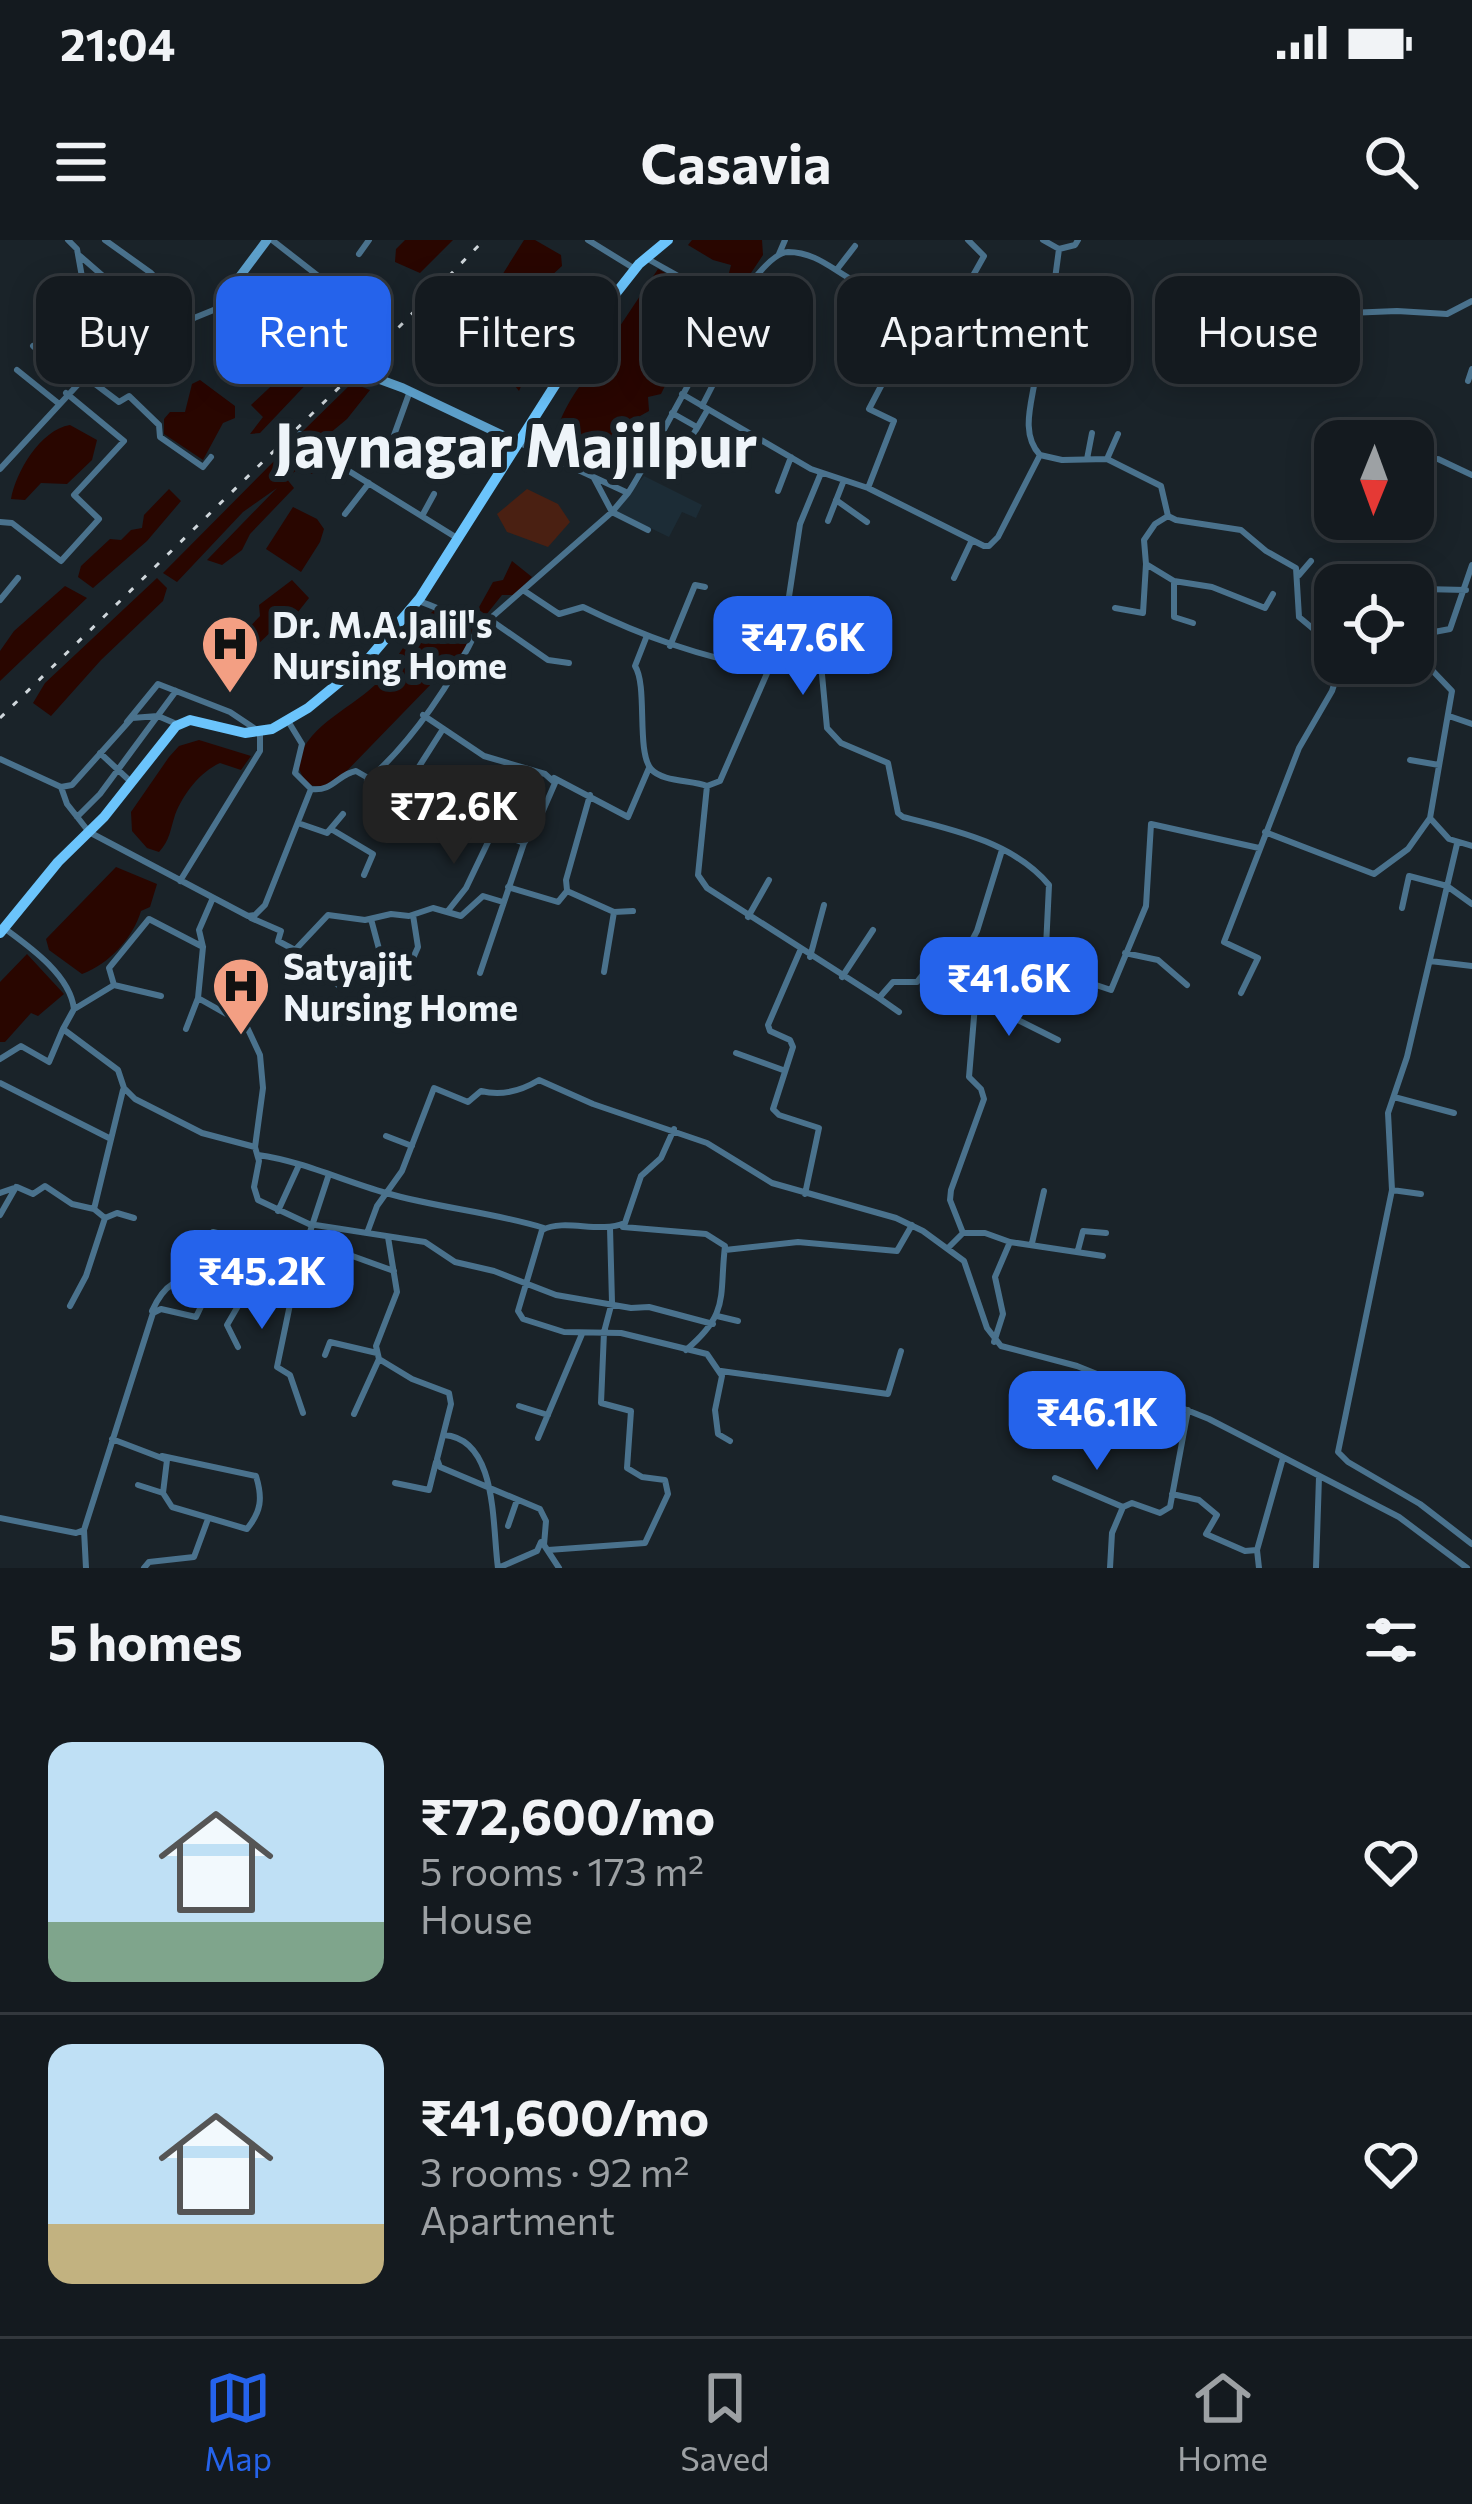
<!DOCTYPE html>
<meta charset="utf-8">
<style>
body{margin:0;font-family:Commissioner,sans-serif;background:#1d2328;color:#f1f3f6;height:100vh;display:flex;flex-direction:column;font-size:45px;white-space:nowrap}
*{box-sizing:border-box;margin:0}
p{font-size:39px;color:#9da1a4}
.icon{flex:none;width:66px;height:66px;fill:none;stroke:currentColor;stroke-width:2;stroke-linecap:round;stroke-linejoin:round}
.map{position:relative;height:1328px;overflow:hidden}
.drawer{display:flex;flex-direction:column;background:#141a1f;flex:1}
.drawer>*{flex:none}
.guide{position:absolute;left:36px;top:36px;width:1401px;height:108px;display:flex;gap:24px}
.needle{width:78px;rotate:181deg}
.buttons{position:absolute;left:1314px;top:180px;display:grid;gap:24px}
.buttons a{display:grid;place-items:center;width:120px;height:120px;border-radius:24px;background:#141a1f;box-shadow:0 6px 30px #0003,0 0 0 3px #33383d;font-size:60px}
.price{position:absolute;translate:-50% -102px;padding:0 27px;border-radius:24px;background:#2563eb;color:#fff;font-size:39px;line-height:78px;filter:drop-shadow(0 3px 6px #0008)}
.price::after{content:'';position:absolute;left:50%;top:72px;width:36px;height:27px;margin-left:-18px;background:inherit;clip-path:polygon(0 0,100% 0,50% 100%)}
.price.selected{background:#222;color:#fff}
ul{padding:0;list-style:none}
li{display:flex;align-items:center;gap:36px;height:300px;padding:0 48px}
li+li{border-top:3px solid #33383d}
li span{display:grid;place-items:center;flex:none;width:336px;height:240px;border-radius:24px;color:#555}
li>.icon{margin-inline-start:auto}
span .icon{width:144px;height:144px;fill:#fffc;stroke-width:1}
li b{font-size:51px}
h2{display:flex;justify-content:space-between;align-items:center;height:144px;padding:0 48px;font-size:51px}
.chip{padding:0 42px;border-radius:24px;background:#141a1f;box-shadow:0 6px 30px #0003,0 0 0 3px #33383d;font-size:42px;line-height:108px}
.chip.selected{background:#2563eb;color:#fff}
.status{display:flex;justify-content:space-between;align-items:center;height:84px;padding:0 60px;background:#141a1f;direction:ltr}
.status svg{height:33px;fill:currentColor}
header{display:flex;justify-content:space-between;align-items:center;height:156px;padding:0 48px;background:#141a1f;font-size:54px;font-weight:700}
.tabs{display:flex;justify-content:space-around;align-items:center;height:168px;border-top:3px solid #33383d;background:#141a1f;font-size:33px;color:#9da1a4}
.tabs a{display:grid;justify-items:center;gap:6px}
.tabs .selected{color:#2563eb}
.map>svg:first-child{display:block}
</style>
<div class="status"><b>21:04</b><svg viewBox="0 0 49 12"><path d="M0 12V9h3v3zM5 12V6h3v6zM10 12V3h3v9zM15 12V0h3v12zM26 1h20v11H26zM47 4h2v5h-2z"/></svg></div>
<header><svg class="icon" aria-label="menu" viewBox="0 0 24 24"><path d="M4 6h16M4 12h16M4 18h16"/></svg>Casavia<svg class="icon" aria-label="search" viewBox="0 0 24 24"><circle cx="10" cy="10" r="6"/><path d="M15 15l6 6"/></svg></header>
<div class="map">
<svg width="1472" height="1328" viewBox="0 0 1472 1328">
<rect width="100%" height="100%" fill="#1a2329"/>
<path fill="#1c2c36" d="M312 52 330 60 340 77 329 99 309 89 302 102 290 95Z
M644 236 702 265 696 278 682 272 669 297 615 271Z"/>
<path fill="#4a2012" d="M527 249 558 264 570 282 548 307 507 292 497 274Z"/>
<path fill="#290600" d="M405 0H453L420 33 395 22 396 9Z
M524 0H535L561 15 562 26 516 68 499 60 494 48Z
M692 0H762L763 15 749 36 729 33 731 25 713 20 688 5Z
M658 29 725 67 685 105 661 154 648 157 649 171 640 176 635 202 620 215 559 184C568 160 588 130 609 117L612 98Z
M126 62 158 77 163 85 125 118C102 93 104 91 126 62Z
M511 89 541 102 548 116 533 140 523 142 519 151 512 142 487 131 491 114Z
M300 119 314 136 260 193 250 194 263 177 251 165Z
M200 140 235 166V178L223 183 203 220 164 194V179L170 172H185L192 144Z
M352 143 370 150 347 179 317 204 302 192Z
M70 185 97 200 92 220 67 244 41 243 25 260 11 259C16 232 40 190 70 185Z
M296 199 325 218 312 234 301 227 286 238 294 248 250 294 242 310 222 325 207 320 277 248 243 272 177 342 163 333Z
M169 249 181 261 147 301 93 348 78 337 81 326 110 299 121 300 131 290 142 288 144 275Z
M293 267 317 279 324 289 320 302 301 332 266 309Z
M512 321 532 337 514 355H502L486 375 478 369 493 342 503 340Z
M157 338 167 348 163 361 101 420 51 476 33 463 45 443Z
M292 340 309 358 287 386H277L252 410 241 396 260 376 259 365Z
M65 346 87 358 0 441V411L14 391Z
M437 368 467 381 473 388 467 407 338 540 321 547 309 545C303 537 297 530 299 520 308 484 356 466 379 441 400 418 411 388 437 368Z
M199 500 251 516 241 530 220 523C200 532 183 554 175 575 170 590 170 600 159 612L147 608 132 591 131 572 169 517 179 506Z
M116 627 157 644 150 667 141 671C133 698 109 724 82 734L49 710 46 699Z
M27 714 64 754 38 776 31 773 5 802H0V742Z"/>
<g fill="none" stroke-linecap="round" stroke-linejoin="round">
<path stroke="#4a728d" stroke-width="6" d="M68 0 77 9 84 48 104 82 86 137 119 162 129 156 159 185 160 197 203 227 211 217
M105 0 151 33 194 78
M272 0 335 49
M588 0 635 29
M1043 0 1059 9 1075 5 1078 0
M359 14 369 0
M779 14 785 0
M80 16 126 56
M646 18 732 66
M838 28 855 6
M1311 57 1323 74 1397 71 1447 74 1472 61
M956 66 984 16 968 0
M730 74 758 89
M1049 84 1059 9
M106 85 126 56 157 39
M33 106 76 143
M1032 111 1062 68 1088 59
M17 130 58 163
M933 132 934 103 948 66
M1468 141 1472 129
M682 154 811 229 868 248 984 306H989L998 297 1040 215
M702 166 745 82
M672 173 695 186
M300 194 336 223 457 298
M520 203 628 253C655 215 747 13 788 12 815 12 832 29 854 41 866 48 884 49 898 53 929 60 1012 85 1031 110 1049 133 1011 184 1040 215L1062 220 1107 219 1161 246 1168 276 1176 280 1241 290 1266 311 1296 328 1299 377 1335 407
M407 212 393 198 410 151
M1087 219 1092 193
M1107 219 1118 194
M1438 219 1472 235
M678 221 708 169
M740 227 755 197
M0 229 83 139 125 129 194 78 221 67
M594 238 612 272 648 290
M868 248 894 181 869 169 892 125 885 111 907 55
M778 251 791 217
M836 260 867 282
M345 274 369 243
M422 276 434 254
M1168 276 1155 284 1144 300 1146 324 1174 341V377L1193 383
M828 281 844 240
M0 282 12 283 61 321 99 279 74 255 124 201 66 153
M1299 335 1311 321
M954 338 972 300
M1174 341 1212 347 1265 368 1273 354
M1423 349 1466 350
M523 350 559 374 583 367C644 397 701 417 768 429L777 423 778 413 787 408 821 424 827 488 841 503 888 523 898 573 903 577C955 590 1014 603 1049 645L1045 728 1111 750 1146 666 1151 584 1259 608
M0 360 18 338
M418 361C437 366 468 385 484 384L612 272 628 253
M1115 368 1143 373 1146 324
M489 379 548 420 569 423
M1430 393V428L1452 451 1430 578 1449 599 1472 606
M1413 396 1450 389 1472 325
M646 398 635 426C648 446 636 511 651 529 662 542 692 540 707 546L698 635 707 648 879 758 893 742H917L934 720 960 723 959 735 975 765 969 837 981 849 984 859 951 950 950 960 963 993 949 1007
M670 406 695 345 705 347
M781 409 800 284 821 233
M1396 423 1397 427
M423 475 484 516 545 534 555 543 538 582 524 603 480 733
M1449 476 1472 484
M288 481 302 504 295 533 311 549C333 552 338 534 356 531L448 584 454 580 489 600 498 593 524 603
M127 482 158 444 230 472 260 492V511L180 641
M100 513 131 542
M0 519 61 547 67 564 89 592 248 676 255 675 265 665 311 549
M1410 520 1439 525
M554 538 628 577 649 528
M367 541C413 501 453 441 479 386
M707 546 720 541 768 431
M61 547 72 545 132 478 158 476 179 485
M394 555 403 541 413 536 443 489
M77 577 100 554 176 451
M298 583 327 593 343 574
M331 589 373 614 364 635
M1265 592 1374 634 1408 609 1430 578
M1457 604 1407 817 1388 873 1392 950 1338 1212 1348 1222 1420 1264 1472 1304
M508 647 558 662 567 651 614 672 633 671
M567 650 566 640 590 555
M212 660 199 690 203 707 198 758 246 785 260 815 263 848 255 907 259 921 254 947 258 960 309 984 425 1002 455 1022 494 1031 556 1055 631 1068 649 1067 713 1084
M1402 668 1409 636 1447 646 1472 664
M447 672 466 648 489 600
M413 675 418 707 414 716
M748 677 769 640
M251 678 281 691 278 701 295 710 328 675 365 680 391 674 409 676 433 668 461 676 483 656 503 662
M371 679 379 709
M4 688C30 707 70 735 74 769L63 789 118 830 124 848 135 859 202 893 255 907
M295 710 338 745
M800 711 768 785 770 791 790 800 793 807 773 869 779 875 819 888 805 954
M1125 713 1158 720 1187 745
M810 717 824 665
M1430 721 1472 726
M960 723 977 691 1002 610
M604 732 614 672
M842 737 873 690
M1241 753 1258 718 1224 702 1299 508 1332 451 1341 423
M161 756 114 745 109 728 149 679 203 707
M879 758 899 772
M975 765 1018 780 1058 800
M76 768 114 745
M186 789 198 758
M736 813 783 830
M0 819 21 806 49 822 63 789
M0 843 109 898
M1394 857 1454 873
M674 889 661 918 641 936 625 983C598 994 566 978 542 990L518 1071 523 1079 564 1092 621 1093 707 1114 722 1136 715 1170 718 1194 730 1201
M386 896 412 906
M258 915C302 921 343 941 386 953 438 968 492 972 544 988
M1392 950 1421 954
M0 953 17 947 33 954 45 946 72 964 94 969 105 978 117 973 134 978
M94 969 123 850
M278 971 299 925
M0 975 16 947
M623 987 706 994 725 1006C719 1057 730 1073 686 1110
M213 992 259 1003
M367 993 377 966 402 931 434 848 468 862 481 851C501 856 521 851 539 840L593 864 707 903 772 943 896 978 923 991 964 1021 987 1088 1001 1106 1077 1126 1209 1179 1399 1277 1467 1328
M963 993H985L1010 1002
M388 997 397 1052 376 1106 379 1119 412 1139 449 1153 451 1164 437 1219 440 1227 540 1269 546 1281 544 1305 559 1328
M303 1002 277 1127 290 1135 303 1173
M1032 1003 1044 951
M725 1010 798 1002 897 1011 912 985
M1078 1010 1083 991 1106 993
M337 1027 344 1013 394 1031
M70 1066 86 1036 105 978
M152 1071C168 1036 181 1041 216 1035
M717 1076 738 1081
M994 1102 1003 1074 995 1037 1010 1002 1103 1016
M238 1107 227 1085 245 1054 243 1036
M325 1115 330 1102 377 1113
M721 1131 888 1154 901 1111
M519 1166 548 1175
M354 1174 379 1119
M444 1195C498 1199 492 1286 498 1328
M538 1198 582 1094
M112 1199 167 1220 163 1253 172 1267 247 1289C261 1271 263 1259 256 1236L162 1216
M1055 1238 1123 1267
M395 1243 429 1250 436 1222
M138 1245 163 1253
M1172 1254 1199 1260 1217 1275 1206 1294 1245 1311 1257 1310
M0 1278 76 1293 84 1290 153 1073 161 1069 196 1077 216 1035 243 1036 259 1003 307 1001 329 934
M508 1286 517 1260
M84 1290 86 1328
M548 1310 645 1303 668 1254 665 1240 642 1237 627 1228 631 1171 601 1163 604 1092 612 1062 610 988
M144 1328 149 1322 194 1317 208 1279
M498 1328 537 1311 541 1302
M1110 1328 1112 1293 1123 1267 1132 1263 1160 1273 1170 1267 1188 1170
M1259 1328 1257 1310 1283 1218
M1316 1328 1319 1237"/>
<path stroke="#5da0cb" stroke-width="9" d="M267 0 223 59 222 71 346 127 403 148 517 202"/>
<path stroke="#6bc4fc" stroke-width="10" d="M0 693 58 622 104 577 176 486 190 480 245 493 272 489 308 468 370 417 420 358 602 71 639 24 668 0"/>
<path stroke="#cfd6db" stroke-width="3" stroke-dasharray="6 12" stroke-linecap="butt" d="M0 478 356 131 484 0"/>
</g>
<defs>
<symbol id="hospital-pin" viewBox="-11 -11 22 30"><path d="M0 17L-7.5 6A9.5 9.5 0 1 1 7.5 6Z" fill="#f39f83" stroke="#1a2329"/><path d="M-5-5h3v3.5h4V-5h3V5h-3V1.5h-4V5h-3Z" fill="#111"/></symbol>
</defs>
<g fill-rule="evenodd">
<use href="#hospital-pin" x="197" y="371" width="66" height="90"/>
<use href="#hospital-pin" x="208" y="713" width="66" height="90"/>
</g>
<g text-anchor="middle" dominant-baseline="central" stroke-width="12" stroke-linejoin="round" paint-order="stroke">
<g font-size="36" font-weight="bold" fill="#eef4f9" stroke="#1a2329" text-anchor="start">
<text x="272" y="383">Dr. M.A.Jalil's<tspan x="272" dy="41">Nursing Home</tspan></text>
<text x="283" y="725">Satyajit<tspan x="283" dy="41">Nursing Home</tspan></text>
</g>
<g font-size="60" font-weight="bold" fill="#eef4f9" stroke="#1a2329">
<text x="516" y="202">Jaynagar Majilpur</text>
</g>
</g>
</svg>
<div class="buttons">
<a><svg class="needle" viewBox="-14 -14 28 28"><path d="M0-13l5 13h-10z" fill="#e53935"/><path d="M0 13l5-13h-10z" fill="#9da1a4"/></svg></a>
<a><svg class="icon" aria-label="locate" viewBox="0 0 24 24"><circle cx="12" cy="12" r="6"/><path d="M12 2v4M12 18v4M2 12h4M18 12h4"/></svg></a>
</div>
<b class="price" style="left:803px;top:458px">₹47.6K</b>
<b class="price selected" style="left:454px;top:627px">₹72.6K</b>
<b class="price" style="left:1009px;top:799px">₹41.6K</b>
<b class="price" style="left:262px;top:1092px">₹45.2K</b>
<b class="price" style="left:1097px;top:1233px">₹46.1K</b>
<div class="guide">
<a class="chip">Buy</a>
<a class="chip selected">Rent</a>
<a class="chip">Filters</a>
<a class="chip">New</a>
<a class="chip">Apartment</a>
<a class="chip">House</a>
</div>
</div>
<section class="drawer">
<h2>5 homes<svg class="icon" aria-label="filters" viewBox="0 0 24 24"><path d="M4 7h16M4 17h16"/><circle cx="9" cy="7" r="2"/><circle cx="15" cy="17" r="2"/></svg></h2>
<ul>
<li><span style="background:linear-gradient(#bfe0f5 75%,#7fa58c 0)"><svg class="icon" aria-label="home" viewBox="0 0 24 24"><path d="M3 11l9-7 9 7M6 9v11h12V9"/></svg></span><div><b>₹72,600/mo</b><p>5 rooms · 173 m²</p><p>House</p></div><svg class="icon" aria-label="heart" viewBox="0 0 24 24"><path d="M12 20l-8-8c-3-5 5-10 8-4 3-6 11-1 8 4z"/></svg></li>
<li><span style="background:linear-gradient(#bfe0f5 75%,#c2b280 0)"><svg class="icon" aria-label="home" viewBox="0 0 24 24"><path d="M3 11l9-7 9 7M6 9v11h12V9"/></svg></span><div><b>₹41,600/mo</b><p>3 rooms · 92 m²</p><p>Apartment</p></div><svg class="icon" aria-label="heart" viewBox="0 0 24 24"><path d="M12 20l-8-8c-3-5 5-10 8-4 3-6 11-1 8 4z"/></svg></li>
</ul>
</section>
<nav class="tabs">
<a class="selected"><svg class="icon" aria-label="map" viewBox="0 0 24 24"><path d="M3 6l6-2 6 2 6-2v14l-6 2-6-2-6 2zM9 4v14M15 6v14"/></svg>Map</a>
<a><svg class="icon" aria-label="saved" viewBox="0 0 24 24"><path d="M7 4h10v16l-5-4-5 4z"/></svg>Saved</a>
<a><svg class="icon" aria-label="home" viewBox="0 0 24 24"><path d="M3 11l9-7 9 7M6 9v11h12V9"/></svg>Home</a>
</nav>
